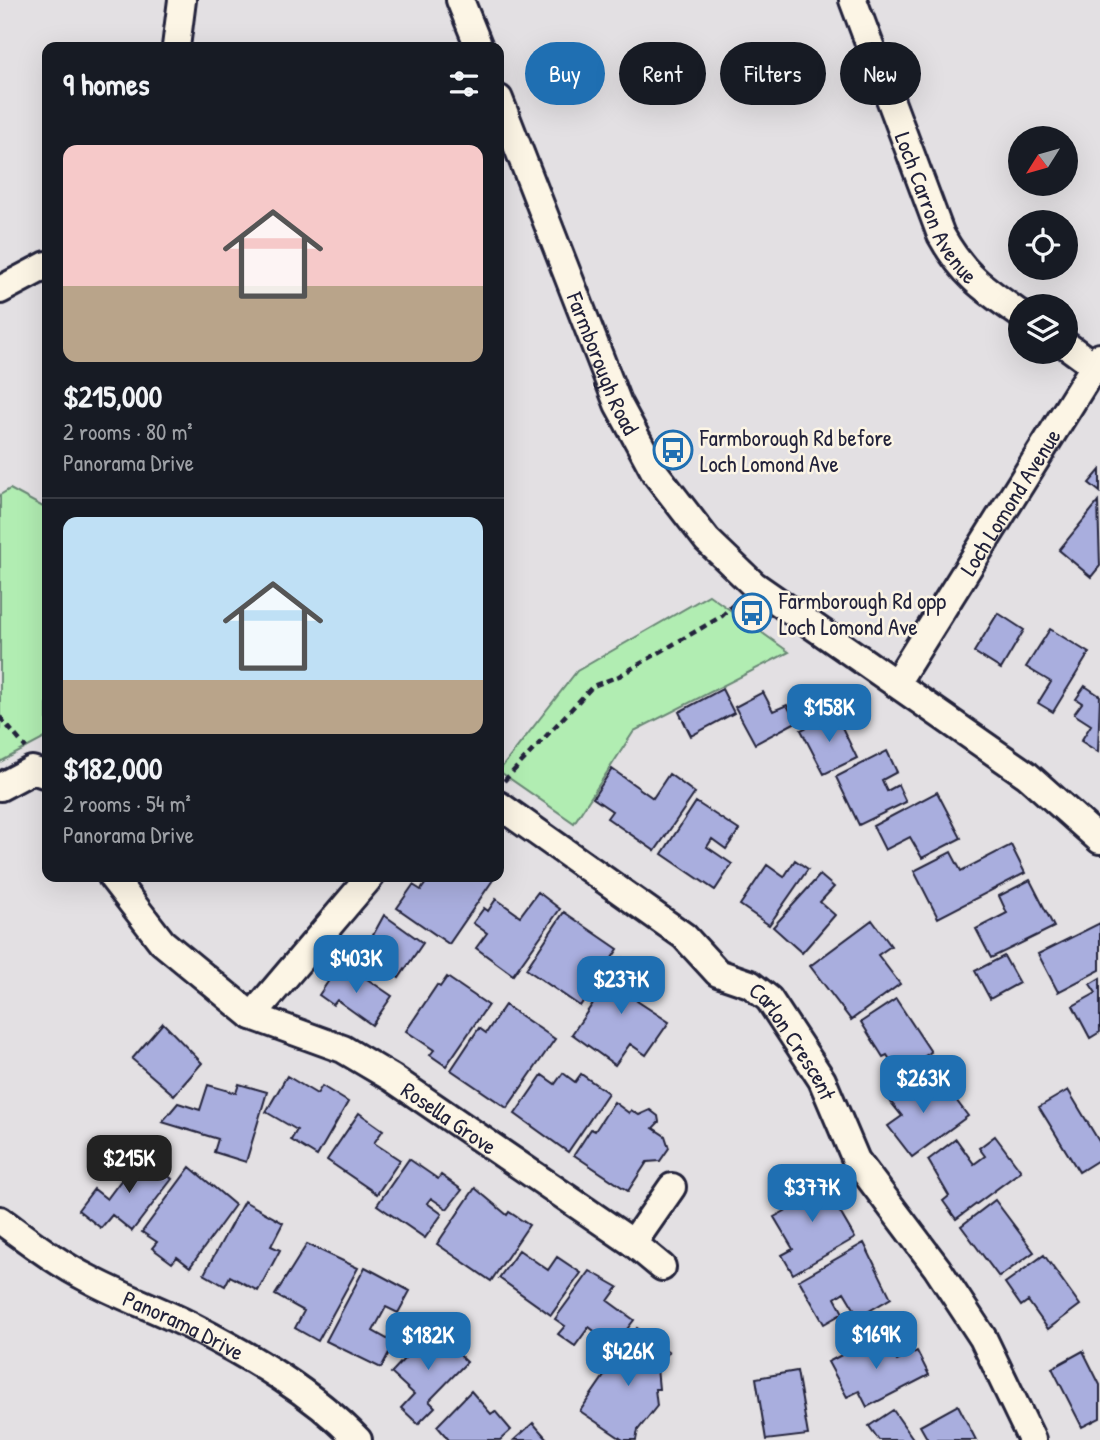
<!DOCTYPE html>
<meta charset="utf-8">
<style>
body{margin:0;font-family:"Patrick Hand",sans-serif;background:#242831;color:#f1f3f6;height:100vh;display:flex;flex-direction:column;font-size:26px;white-space:nowrap}
*{box-sizing:border-box;margin:0}
p{font-size:23px;color:#9ea1a6}
.icon{flex:none;width:38px;height:38px;fill:none;stroke:currentColor;stroke-width:2;stroke-linecap:round;stroke-linejoin:round}
.map{position:relative;flex:1;overflow:hidden}
.side{position:absolute;left:42px;top:42px;width:462px;height:840px;display:flex;flex-direction:column;background:#171b24;border-radius:14px;box-shadow:0 7px 28px #0002}
.side>*{flex:none}
.banner{position:absolute;left:525px;top:42px;width:469px;height:63px;display:flex;gap:14px}
.needle{width:46px;rotate:233deg}
.fabs{position:absolute;left:1008px;top:126px;display:grid;gap:14px}
.fabs a{display:grid;place-items:center;width:70px;height:70px;border-radius:50%;background:#171b24;box-shadow:0 7px 28px #0002;font-size:35px}
.price{position:absolute;translate:-50% -60px;padding:0 16px;border-radius:14px;background:#1f6fb2;color:#fff;font-size:23px;line-height:46px;filter:drop-shadow(0 2px 4px #0008)}
.price::after{content:'';position:absolute;left:50%;top:42px;width:21px;height:16px;margin-left:-10px;background:inherit;clip-path:polygon(0 0,100% 0,50% 100%)}
.price.selected{background:#222;color:#fff}
ul{padding:0;list-style:none}
li{display:grid;align-content:center;gap:14px;height:371px;padding:0 21px}
li+li{border-top:2px solid #363941}
li span{display:grid;place-items:center;height:217px;border-radius:14px;color:#555}
li>.icon{margin-inline-start:auto}
span .icon{width:126px;height:126px;fill:#fffc;stroke-width:1}
li b{font-size:30px}
h2{display:flex;justify-content:space-between;align-items:center;height:84px;padding:0 21px;font-size:30px}
.tag{padding:0 24px;border-radius:32px;background:#171b24;box-shadow:0 7px 28px #0002;font-size:24px;line-height:63px}
.tag.selected{background:#1f6fb2;color:#fff}
.map>svg:first-child{display:block}
</style>
<div class="map">
<svg width="1100" height="1440" viewBox="0 0 1100 1440">
<rect width="100%" height="100%" fill="#e3e0e3"/>
<filter id="ink" filterUnits="userSpaceOnUse"><feTurbulence type="fractalNoise" baseFrequency=".0143" numOctaves="2"/><feDisplacementMap in="SourceGraphic" scale="14" xChannelSelector="R" yChannelSelector="G"/><feConvolveMatrix kernelMatrix="1 2 1 2 8 2 1 2 1" color-interpolation-filters="sRGB"/></filter>
<g filter="url(#ink)">
<path fill="#b1edb2" stroke="#6a8876" stroke-width="2" d="M10 489 47 509V737L0 762V495Z
M709 595 789 652 634 731 574 823 499 771 577 671Z"/>
<path fill="#a9aede" stroke="#22223b" stroke-width="2" d="M1100 470V492L1089 483Z
M1098 502 1100 566 1091 577 1059 550Z
M998 613 1024 630 1001 669 974 652Z
M1050 629 1089 653 1053 712 1038 703 1051 682 1026 667Z
M1085 686 1100 696 1098 752 1081 741 1091 725 1074 714 1082 703 1076 699Z
M722 689 734 713 691 736 679 712Z
M763 692 773 711 787 705 796 722 755 744 735 707Z
M835 713 857 758 824 774 801 730Z
M887 751 897 772 882 780 887 791 898 785 906 802 859 825 836 777Z
M612 769 653 798 669 774 695 793 655 851 607 818 612 811 593 798Z
M937 792 961 838 922 858 910 837 885 850 873 826Z
M696 802 739 830 726 849 712 839 707 847 732 864 715 890 662 854Z
M1011 845 1025 873 938 918 914 871 951 852 961 871Z
M795 860 808 869 769 925 740 905 767 865 784 877Z
M820 875 834 887 820 902 835 915 802 953 773 927Z
M430 877H495L449 944 397 908 413 885 421 890Z
M1030 880 1054 927 991 958 976 929 1007 913 999 896Z
M538 892 560 909 513 975 476 948 487 933 473 923 484 908 488 911 496 899 520 916Z
M564 912 618 949 580 1006 526 969Z
M384 915 423 943 399 978 388 970 384 976 360 959Z
M872 920 891 946 878 955 900 984 851 1020 810 966Z
M1100 923V970L1058 992 1038 954Z
M1004 956 1019 983 990 999 975 971Z
M624 958 653 978 637 1001 669 1022 646 1055 630 1044 615 1065 572 1034Z
M351 968 392 996 372 1025 337 1000 333 1005 319 995 336 970 346 976Z
M447 977 488 1005 446 1066 430 1055 434 1050 406 1031 437 985 440 987Z
M1100 978V1032L1090 1038 1073 1006 1096 993 1090 984Z
M896 999 931 1052 899 1073 887 1055 883 1057 861 1022Z
M505 1005 555 1039 507 1108 451 1070 479 1028 486 1033Z
M163 1023 202 1063 174 1095 132 1059Z
M563 1073 575 1082 581 1074 608 1093 568 1152 515 1114 542 1075 555 1084Z
M911 1075 927 1097 944 1084 968 1116 912 1157 888 1126 902 1116 885 1095Z
M287 1076 317 1094 322 1086 348 1102 317 1156 291 1140 297 1130 266 1112Z
M239 1084 267 1092 246 1162 214 1152 218 1139 162 1122 178 1103 200 1110 208 1085 236 1093Z
M1068 1090 1100 1143V1159L1079 1172 1039 1107Z
M614 1102 629 1113 631 1110 639 1115 650 1110 658 1116 659 1122 653 1128 665 1136 669 1148 660 1161 647 1162 628 1191 574 1155 591 1129 595 1131Z
M359 1113 383 1130 374 1143 400 1160 377 1194 327 1160Z
M995 1136 1021 1171 956 1219 943 1201 949 1196 928 1160 956 1139 974 1164 985 1156 979 1148Z
M140 1155 149 1161 157 1158 165 1162 164 1172 172 1179 132 1231 112 1215 101 1228 78 1210 94 1189 107 1199Z
M409 1159 438 1179 441 1175 462 1190 447 1209 431 1198 427 1203 442 1214 425 1238 377 1205Z
M190 1167 235 1205 190 1267 177 1257 172 1263 152 1248 157 1242 142 1232Z
M816 1171 855 1238 793 1274 782 1255 793 1249 774 1217 801 1202 791 1185Z
M475 1188 507 1215 509 1212 529 1225 491 1281 437 1244Z
M995 1200 1034 1252 999 1277 961 1226Z
M244 1201 283 1223 271 1246 280 1250 258 1291 230 1276 225 1286 204 1274Z
M864 1243 891 1298 859 1317 844 1292 835 1298 843 1313 824 1324 799 1280Z
M307 1244 358 1268 318 1341 295 1328 304 1311 275 1295Z
M519 1250 548 1270 557 1257 581 1273 551 1315 499 1278Z
M1044 1255 1080 1305 1048 1329 1028 1301 1021 1306 1005 1283Z
M365 1267 410 1291 398 1313 386 1307 373 1331 394 1343 381 1368 326 1341Z
M590 1271 618 1287 608 1301 634 1320 614 1346 589 1327 575 1346 558 1334 565 1326 555 1319Z
M442 1326 449 1335 448 1344 467 1362 429 1401 435 1407 418 1424 401 1408 414 1394 391 1373 434 1327Z
M637 1328 669 1352 657 1368 659 1389H655L657 1406 638 1430 636 1440H623L580 1411Z
M882 1334 897 1361 917 1351 929 1375 867 1407 859 1391 847 1397 828 1362Z
M1083 1351 1100 1385V1418L1082 1427 1052 1368Z
M797 1371 808 1435 766 1440 756 1378Z
M471 1391 491 1414 495 1411 511 1430 500 1440H449L437 1426Z
M958 1405 976 1440H928L920 1426Z
M893 1410 914 1440H879L869 1426Z
M533 1423 548 1440H514Z"/>
<g fill="none" stroke-linecap="round" stroke-linejoin="round">
<defs>
<g id="minor">
<path d="M460 0 479 47"/>
<path id="s1" d="M853 0 941 235C963 275 984 289 1020 314"/>
<path d="M176 47 182 0"/>
<path id="s2" d="M499 99 618 404 656 474 707 540 754 585 1027 775 1100 840"/>
<path d="M0 290 47 265"/>
<path d="M1066 345 1100 370"/>
<path id="s3" d="M896 683 1100 357"/>
<path d="M0 787 32 770 47 775"/>
<path id="s4" d="M499 805 684 936 718 973 750 984 769 999 822 1080 856 1160 937 1268 983 1338 1032 1440"/>
<path id="s5" d="M112 877 162 942 252 1016 343 1049 392 1078 633 1243 662 1267"/>
<path d="M252 1016 370 877"/>
<path id="s6" d="M0 1220C29 1241 57 1263 89 1279 122 1297 158 1309 191 1326 250 1356 312 1392 358 1440"/>
<path d="M633 1243 672 1187"/>
</g>
</defs>
<use href="#minor" stroke="#22223b" stroke-width="32"/>
<path stroke="#22223b" stroke-width="4.5" stroke-dasharray="7 5" stroke-linecap="butt" d="M0 717 26 748
M504 781 593 686 619 676 722 616 735 603"/>
<use href="#minor" stroke="#fcf5e5" stroke-width="26"/>
</g>
</g>
<defs>
<symbol id="bus-ring" viewBox="-11 -11 22 22"><circle r="9.5" fill="#fcf5e5" stroke="#1f6fb2" stroke-width="1.5"/><path d="M-5-6H5V4H4V6H2V4H-2V6H-4V4H-5ZM-3.5-4V0h7V-4ZM-3.5 1.2v1.5H-2V1.2ZM2 1.2v1.5H3.5V1.2Z" fill="#1f6fb2"/></symbol>
</defs>
<g fill-rule="evenodd">
<use href="#bus-ring" x="651" y="428" width="44" height="44"/>
<use href="#bus-ring" x="730" y="591" width="44" height="44"/>
</g>
<g text-anchor="middle" dominant-baseline="central" stroke-width="5" stroke-linejoin="round" paint-order="stroke">
<g font-size="23" fill="#22223b" stroke="#fcf5e5">
<text stroke="none"><textPath href="#s1" startOffset="224">Loch Carron Avenue</textPath></text>
<text stroke="none"><textPath href="#s2" startOffset="284">Farmborough Road</textPath></text>
<text stroke="none"><textPath href="#s3" startOffset="214">Loch Lomond Avenue</textPath></text>
<text stroke="none"><textPath href="#s4" startOffset="383">Carlon Crescent</textPath></text>
<text stroke="none"><textPath href="#s5" startOffset="422">Rosella Grove</textPath></text>
<text stroke="none"><textPath href="#s6" startOffset="212">Panorama Drive</textPath></text>
</g>
<g font-size="23" fill="#22223b" stroke="#fcf5e5" text-anchor="start">
<text x="700" y="437">Farmborough Rd before<tspan x="700" dy="26">Loch Lomond Ave</tspan></text>
<text x="779" y="600">Farmborough Rd opp<tspan x="779" dy="26">Loch Lomond Ave</tspan></text>
</g>
</g>
</svg>
<div class="fabs">
<a><svg class="needle" viewBox="-14 -14 28 28"><path d="M0-13l5 13h-10z" fill="#e53935"/><path d="M0 13l5-13h-10z" fill="#9ea1a6"/></svg></a>
<a><svg class="icon" aria-label="locate" viewBox="0 0 24 24"><circle cx="12" cy="12" r="6"/><path d="M12 2v4M12 18v4M2 12h4M18 12h4"/></svg></a>
<a><svg class="icon" aria-label="layers" viewBox="0 0 24 24"><path d="M12 4l9 5-9 5-9-5zM3 14l9 5 9-5"/></svg></a>
</div>
<b class="price" style="left:829px;top:744px">$158K</b>
<b class="price" style="left:356px;top:995px">$403K</b>
<b class="price" style="left:621px;top:1016px">$237K</b>
<b class="price" style="left:923px;top:1115px">$263K</b>
<b class="price selected" style="left:129px;top:1195px">$215K</b>
<b class="price" style="left:812px;top:1224px">$377K</b>
<b class="price" style="left:876px;top:1371px">$169K</b>
<b class="price" style="left:428px;top:1372px">$182K</b>
<b class="price" style="left:628px;top:1388px">$426K</b>
<div class="banner">
<a class="tag selected">Buy</a>
<a class="tag">Rent</a>
<a class="tag">Filters</a>
<a class="tag">New</a>
</div>
<section class="side">
<h2>9 homes<svg class="icon" aria-label="filters" viewBox="0 0 24 24"><path d="M4 7h16M4 17h16"/><circle cx="9" cy="7" r="2"/><circle cx="15" cy="17" r="2"/></svg></h2>
<ul>
<li><span style="background:linear-gradient(#f6c9c9 65%,#b9a48a 0)"><svg class="icon" aria-label="home" viewBox="0 0 24 24"><path d="M3 11l9-7 9 7M6 9v11h12V9"/></svg></span><div><b>$215,000</b><p>2 rooms · 80 m²</p><p>Panorama Drive</p></div></li>
<li><span style="background:linear-gradient(#bfe0f5 75%,#b9a48a 0)"><svg class="icon" aria-label="home" viewBox="0 0 24 24"><path d="M3 11l9-7 9 7M6 9v11h12V9"/></svg></span><div><b>$182,000</b><p>2 rooms · 54 m²</p><p>Panorama Drive</p></div></li>
</ul>
</section>
</div>
